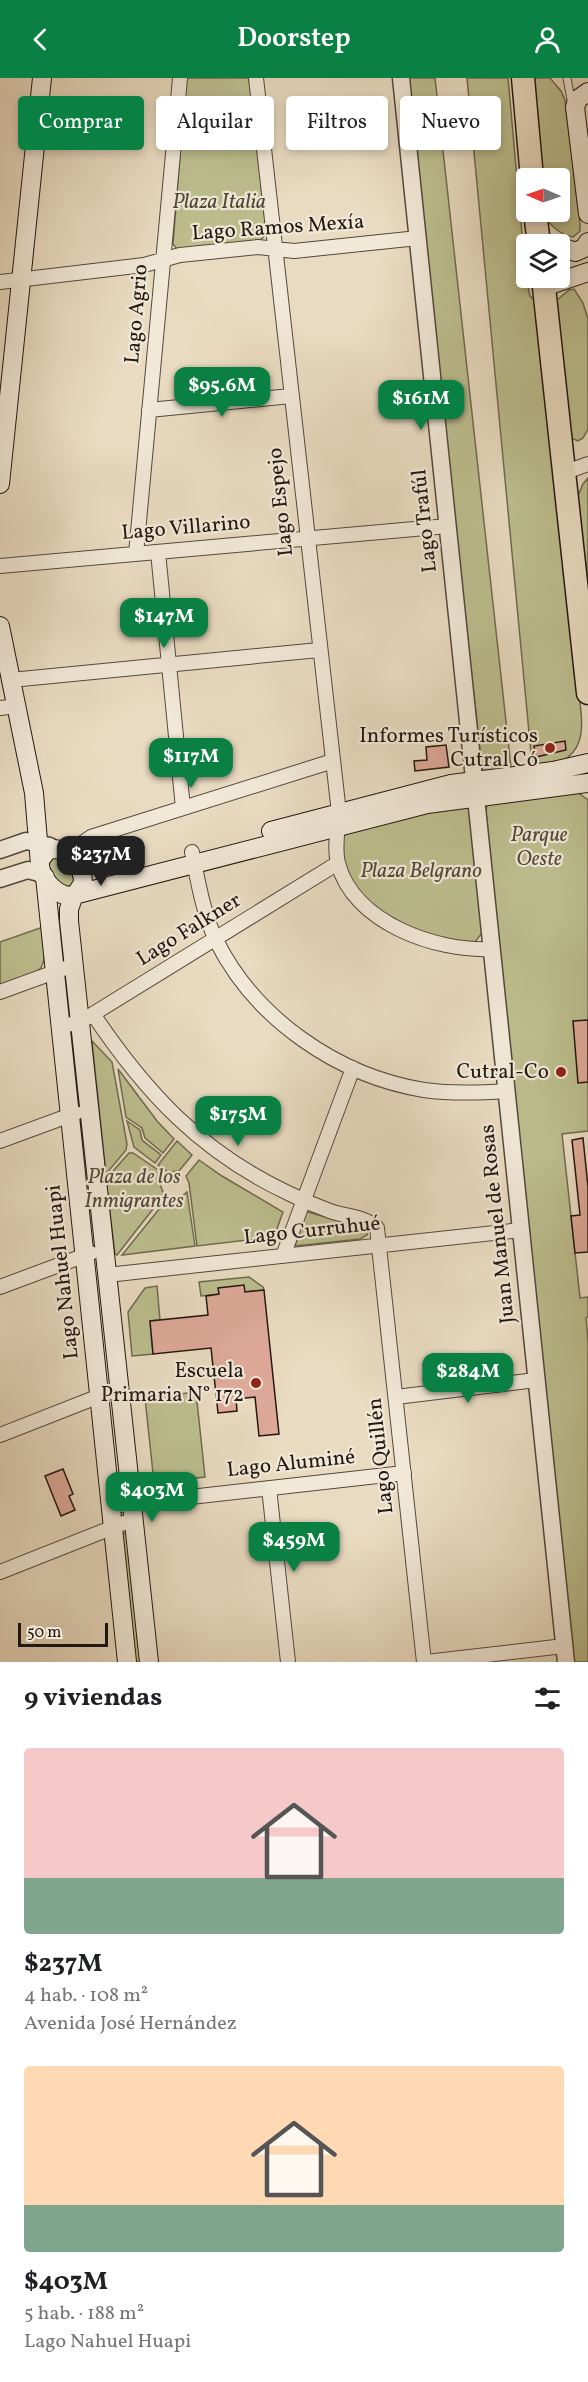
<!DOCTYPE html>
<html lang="es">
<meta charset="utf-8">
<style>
body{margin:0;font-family:Vollkorn,serif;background:#f6f6f6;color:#202124;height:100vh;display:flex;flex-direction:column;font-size:22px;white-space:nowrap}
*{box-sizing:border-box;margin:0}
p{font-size:20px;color:#757577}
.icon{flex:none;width:33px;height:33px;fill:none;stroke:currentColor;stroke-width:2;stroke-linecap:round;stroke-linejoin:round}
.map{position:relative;height:1584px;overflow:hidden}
.drawer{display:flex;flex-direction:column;background:#fff;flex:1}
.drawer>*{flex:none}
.banner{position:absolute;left:18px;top:18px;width:552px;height:54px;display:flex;gap:12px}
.needle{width:39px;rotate:272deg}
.buttons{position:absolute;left:516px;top:90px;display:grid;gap:12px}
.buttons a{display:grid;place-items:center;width:54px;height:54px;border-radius:6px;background:#fff;box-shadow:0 3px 9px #0003;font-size:30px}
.scale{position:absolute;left:18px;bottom:15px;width:90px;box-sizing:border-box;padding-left:6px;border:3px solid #221711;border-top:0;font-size:16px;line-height:21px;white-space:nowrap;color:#221711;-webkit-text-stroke:4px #f1e8d7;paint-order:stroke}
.price{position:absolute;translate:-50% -51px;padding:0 14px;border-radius:12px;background:#0b8043;color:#fff;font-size:20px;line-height:39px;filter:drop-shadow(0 2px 3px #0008)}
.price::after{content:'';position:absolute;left:50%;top:36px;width:18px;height:14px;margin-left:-9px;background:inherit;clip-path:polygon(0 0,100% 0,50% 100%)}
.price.active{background:#222;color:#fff}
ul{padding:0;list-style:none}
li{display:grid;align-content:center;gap:12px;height:318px;padding:0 24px}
li span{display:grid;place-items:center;height:186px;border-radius:6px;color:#555}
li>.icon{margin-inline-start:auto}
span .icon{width:108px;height:108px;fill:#fffc;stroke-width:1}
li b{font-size:26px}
h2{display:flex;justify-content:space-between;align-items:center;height:72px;padding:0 24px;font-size:26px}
.pill{padding:0 21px;border-radius:6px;background:#fff;box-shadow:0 3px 9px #0003;font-size:21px;line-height:54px}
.pill.active{background:#0b8043;color:#fff}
header{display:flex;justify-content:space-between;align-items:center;height:78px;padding:0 24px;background:#0b8043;color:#fff;font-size:27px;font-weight:600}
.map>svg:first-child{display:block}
</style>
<header><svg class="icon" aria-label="back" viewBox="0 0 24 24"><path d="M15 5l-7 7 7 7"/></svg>Doorstep<svg class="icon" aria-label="person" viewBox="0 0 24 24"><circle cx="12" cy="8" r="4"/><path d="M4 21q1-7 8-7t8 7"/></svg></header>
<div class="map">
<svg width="588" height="1584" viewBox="0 0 588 1584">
<rect width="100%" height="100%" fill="#e9dbc1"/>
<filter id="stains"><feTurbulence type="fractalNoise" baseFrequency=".00333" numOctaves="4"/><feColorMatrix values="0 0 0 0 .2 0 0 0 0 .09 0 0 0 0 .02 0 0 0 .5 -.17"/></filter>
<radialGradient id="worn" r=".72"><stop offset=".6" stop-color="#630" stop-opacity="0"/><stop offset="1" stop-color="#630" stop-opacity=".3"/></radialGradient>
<path fill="#bcbe8e" stroke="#6f6a50" stroke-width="1.5" d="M186 0H249L266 151 265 157 260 163 182 171H177L173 166Z
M407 0H435L511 689 532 686 467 0H508L526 200 530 218 538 226 581 634C583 655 581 673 561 684L483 693 482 691Z
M530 0H550L561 13 565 22 580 146V153L573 159C561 158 547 145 543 134H560V100H540Z
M574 211 583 225 588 241V351L583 360 578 363 571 360 557 222 569 212Z
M588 400V506L577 420 583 406Z
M577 714 588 722V1053L562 1056 580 1220 588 1219V1239L586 1240 588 1263V1584H573L486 735 487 726Z
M459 726 469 729 482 855 474 865C465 864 455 865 446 863 399 850 333 814 344 756Z
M56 776 76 795 75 809 61 810 46 784Z
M43 849C47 899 45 891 0 907V864Z
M92 963 112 984 127 1066 126 1072 106 1096Z
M118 991 157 1043 174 1061 163 1075 145 1060 142 1050 126 1039Z
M127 1043 140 1052 142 1062 161 1077 155 1085 134 1069Z
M177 1063 192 1077 179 1093 168 1094 158 1087Z
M129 1075H133L164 1096 160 1106 164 1117 117 1177 115 1176 106 1101Z
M199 1082 222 1098 283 1134 274 1159 197 1168 189 1105 186 1098Z
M187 1114 195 1168 122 1177 168 1120 179 1121Z
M308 1134 365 1150 368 1153 367 1157 360 1161 295 1168 305 1135Z
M249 1199 263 1209 264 1212 201 1218 199 1204Z
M157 1208 160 1242 150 1243 153 1276 132 1278 128 1234 145 1210Z
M196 1314 205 1399 154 1405 145 1320Z
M126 1455 129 1457 145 1584H132L122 1456Z"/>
<path fill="#dea999" stroke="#221711" stroke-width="1.5" d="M565 663 566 672 536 679 534 668Z
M446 667 449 689 415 693 414 683 427 682 426 669Z
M588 942V1004L578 1005 573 943Z
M583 1060 588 1109V1174L575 1175 571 1138 580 1137 572 1062Z
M244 1207 245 1214 264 1212 279 1356 259 1358 255 1319 236 1321 237 1333 218 1335 211 1270 153 1276 150 1243 208 1237 206 1218 219 1216 218 1210Z
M63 1391 73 1416 69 1418 75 1432 61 1438 45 1398Z"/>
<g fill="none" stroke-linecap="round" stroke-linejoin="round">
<defs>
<path id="service" d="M567 0 572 27"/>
<path id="minor" d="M256 0 339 735C338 752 334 769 338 785 353 845 437 874 492 871
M0 204 144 187 180 177 258 169 294 173 418 160
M149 332 291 318
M563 395 588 386
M158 474 183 730
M136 476 180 0
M0 488 448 448
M11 602 319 572
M0 630 17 628
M192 774C198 803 203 835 216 862 255 941 338 998 424 1012 452 1016 479 1015 506 1013
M68 775 91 759 333 683
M0 914 74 887
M93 936C146 1015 201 1074 288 1115 302 1122 316 1128 330 1133 343 1138 367 1139 377 1150L424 1584
M59 949 80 944 338 785
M0 1063 76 1035
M283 1178 353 990
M107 1197 521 1152
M0 1209 91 1175
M396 1319 536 1302
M0 1357 120 1310
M269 1410 288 1584
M110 1428 404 1395
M0 1494 134 1441
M426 1584 564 1568"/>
<path id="tertiary" d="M401 0 566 1584
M0 772 26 763 50 768
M0 801 28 792 43 796"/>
<path id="secondary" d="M588 14 578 21 575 29 588 136
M560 168 575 174 584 170 588 164
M544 209 588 194
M0 406 42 0
M0 548 34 715 40 787
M271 753 451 706 553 693 588 685
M45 799 127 1584
M76 816 83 805C84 788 65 765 47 773L40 782C38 797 54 817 70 818L427 726 588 705
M74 817 69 831V843L149 1584"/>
<path id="trunk" d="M523 0 532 100
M535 134 539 166
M543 200 588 615"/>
</defs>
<use href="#service" stroke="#54483d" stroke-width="9"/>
<use href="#minor" stroke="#54483d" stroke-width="16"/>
<use href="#tertiary" stroke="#54483d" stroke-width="19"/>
<use href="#secondary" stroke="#221711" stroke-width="20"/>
<use href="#trunk" stroke="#221711" stroke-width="25"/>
<use href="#service" stroke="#f1e8d7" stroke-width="7"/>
<use href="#minor" stroke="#f1e8d7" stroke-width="14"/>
<use href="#tertiary" stroke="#f1e8d7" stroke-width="16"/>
<use href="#secondary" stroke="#f1e8d7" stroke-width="18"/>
<use href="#trunk" stroke="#e9dbc1" stroke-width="22"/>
</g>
<g fill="#8f2418" stroke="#f1e8d7" stroke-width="2">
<circle cx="550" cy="670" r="6"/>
<circle cx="561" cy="994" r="6"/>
<circle cx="256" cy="1305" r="6"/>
</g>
<g text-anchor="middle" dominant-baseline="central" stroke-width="4.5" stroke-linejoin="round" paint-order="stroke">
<g font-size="21" font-style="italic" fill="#504936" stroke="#f1e8d7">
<text x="219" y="124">Plaza Italia</text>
<text x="539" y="757">Parque<tspan x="539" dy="24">Oeste</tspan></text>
<text x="421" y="793">Plaza Belgrano</text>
<text x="134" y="1099">Plaza de los<tspan x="134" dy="24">Inmigrantes</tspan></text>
</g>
<g font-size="21" fill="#221711" stroke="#f1e8d7">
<text transform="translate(278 150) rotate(-4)">Lago Ramos Mexía</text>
<text transform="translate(137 236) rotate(-85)">Lago Agrio</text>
<text transform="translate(281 424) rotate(-96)">Lago Espejo</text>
<text transform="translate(425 443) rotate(-96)">Lago Trafúl</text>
<text transform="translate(186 450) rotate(-5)">Lago Villarino</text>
<text transform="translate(189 852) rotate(-32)">Lago Falkner</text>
<text transform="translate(498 1146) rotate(-96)">Juan Manuel de Rosas</text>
<text transform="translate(312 1153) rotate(-6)">Lago Curruhué</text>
<text transform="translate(63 1194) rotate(-96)">Lago Nahuel Huapi</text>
<text transform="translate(381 1378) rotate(-96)">Lago Quillén</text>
<text transform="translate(291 1386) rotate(-6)">Lago Aluminé</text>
</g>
<g font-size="21" fill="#221711" stroke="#f1e8d7" text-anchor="end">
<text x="538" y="658">Informes Turísticos<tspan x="538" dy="24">Cutral Có</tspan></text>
<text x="549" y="994">Cutral-Co</text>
<text x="244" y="1293">Escuela<tspan x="244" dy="24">Primaria N° 172</tspan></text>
</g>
</g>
<rect width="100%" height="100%" filter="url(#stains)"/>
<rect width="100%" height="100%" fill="url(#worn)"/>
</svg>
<div class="buttons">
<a><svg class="needle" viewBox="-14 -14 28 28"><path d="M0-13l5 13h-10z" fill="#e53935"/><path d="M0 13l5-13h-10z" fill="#757577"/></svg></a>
<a><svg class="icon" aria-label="layers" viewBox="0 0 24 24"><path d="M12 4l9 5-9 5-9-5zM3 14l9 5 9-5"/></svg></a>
</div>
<div class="scale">50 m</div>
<b class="price" style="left:222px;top:340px">$95.6M</b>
<b class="price" style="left:421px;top:353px">$161M</b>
<b class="price" style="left:164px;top:571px">$147M</b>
<b class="price" style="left:191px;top:711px">$117M</b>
<b class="price active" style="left:101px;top:809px">$237M</b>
<b class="price" style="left:238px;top:1069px">$175M</b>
<b class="price" style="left:468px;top:1326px">$284M</b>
<b class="price" style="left:152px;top:1445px">$403M</b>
<b class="price" style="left:294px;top:1495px">$459M</b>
<div class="banner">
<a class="pill active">Comprar</a>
<a class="pill">Alquilar</a>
<a class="pill">Filtros</a>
<a class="pill">Nuevo</a>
</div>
</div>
<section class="drawer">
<h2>9 viviendas<svg class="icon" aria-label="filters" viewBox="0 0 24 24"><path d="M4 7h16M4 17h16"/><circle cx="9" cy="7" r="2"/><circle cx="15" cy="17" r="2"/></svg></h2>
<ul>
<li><span style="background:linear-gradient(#f6c9c9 70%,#7fa58c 0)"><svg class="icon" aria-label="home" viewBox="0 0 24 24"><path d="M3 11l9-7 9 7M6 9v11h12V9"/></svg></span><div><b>$237M</b><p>4 hab. · 108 m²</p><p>Avenida José Hernández</p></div></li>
<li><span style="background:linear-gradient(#ffd9b3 75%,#7fa58c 0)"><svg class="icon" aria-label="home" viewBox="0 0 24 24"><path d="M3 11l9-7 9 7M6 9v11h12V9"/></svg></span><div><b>$403M</b><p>5 hab. · 188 m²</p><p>Lago Nahuel Huapi</p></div></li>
</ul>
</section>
